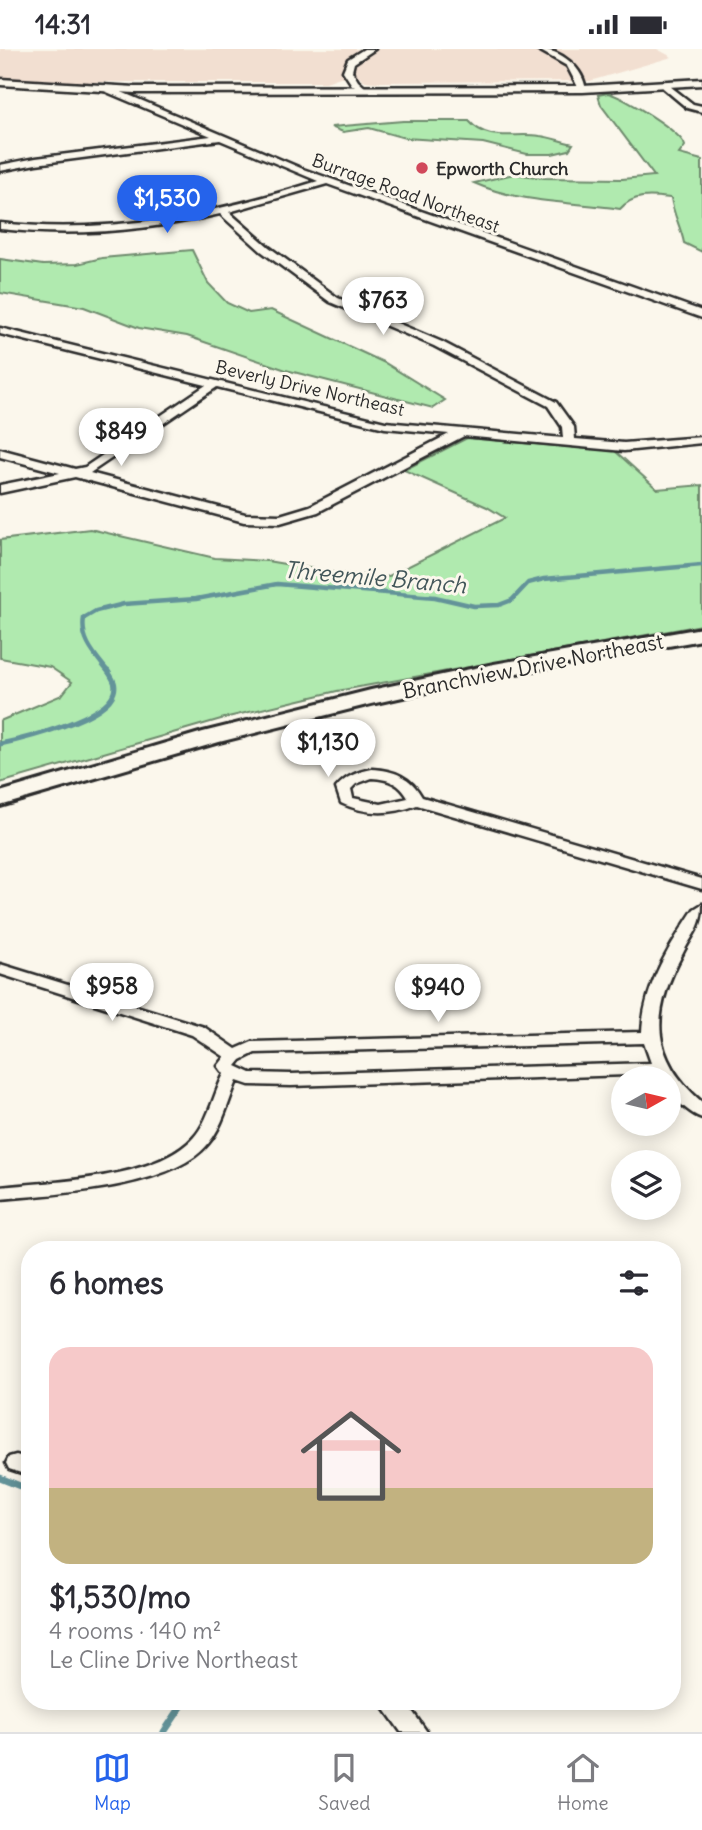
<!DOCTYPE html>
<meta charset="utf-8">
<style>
body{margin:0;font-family:Delius,sans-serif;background:#f2f2f3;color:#2b2b33;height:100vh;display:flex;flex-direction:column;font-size:26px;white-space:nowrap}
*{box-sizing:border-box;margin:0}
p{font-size:23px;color:#7c7c81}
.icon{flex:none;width:38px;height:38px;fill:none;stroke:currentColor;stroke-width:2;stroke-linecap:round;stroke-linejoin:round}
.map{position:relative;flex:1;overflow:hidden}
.details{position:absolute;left:21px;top:1192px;width:660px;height:469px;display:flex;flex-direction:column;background:#fff;border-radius:28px;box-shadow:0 4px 18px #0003}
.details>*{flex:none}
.needle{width:46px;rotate:82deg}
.fabs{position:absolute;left:611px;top:1017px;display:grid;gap:14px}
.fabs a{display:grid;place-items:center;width:70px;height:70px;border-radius:50%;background:#fff;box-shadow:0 4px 18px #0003;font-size:35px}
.price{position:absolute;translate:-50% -60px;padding:0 16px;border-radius:24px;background:#fff;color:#222;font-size:23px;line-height:46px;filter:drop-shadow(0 2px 4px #0008)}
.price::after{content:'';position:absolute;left:50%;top:42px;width:21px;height:16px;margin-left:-10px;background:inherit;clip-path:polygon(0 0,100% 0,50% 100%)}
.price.active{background:#2563eb;color:#fff}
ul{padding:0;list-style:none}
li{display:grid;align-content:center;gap:14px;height:371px;padding:0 28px}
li+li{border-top:2px solid #e1e1e2}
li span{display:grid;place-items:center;height:217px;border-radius:21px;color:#555}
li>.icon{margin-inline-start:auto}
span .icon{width:126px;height:126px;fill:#fffc;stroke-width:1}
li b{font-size:30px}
h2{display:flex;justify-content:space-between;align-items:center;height:84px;padding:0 28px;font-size:30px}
.status{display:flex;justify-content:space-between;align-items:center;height:49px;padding:0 35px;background:#fff;direction:ltr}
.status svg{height:19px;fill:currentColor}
.tabs{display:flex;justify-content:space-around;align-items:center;height:98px;border-top:2px solid #e1e1e2;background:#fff;font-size:19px;color:#7c7c81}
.tabs a{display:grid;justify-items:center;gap:4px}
.tabs .active{color:#2563eb}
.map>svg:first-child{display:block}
</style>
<div class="status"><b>14:31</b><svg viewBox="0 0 49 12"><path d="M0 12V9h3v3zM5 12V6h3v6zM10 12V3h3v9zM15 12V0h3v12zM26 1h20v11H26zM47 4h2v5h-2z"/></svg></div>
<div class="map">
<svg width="702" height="1683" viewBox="0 0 702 1683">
<rect width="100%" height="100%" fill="#fbf7ec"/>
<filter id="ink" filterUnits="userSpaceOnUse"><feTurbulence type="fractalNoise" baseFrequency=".0143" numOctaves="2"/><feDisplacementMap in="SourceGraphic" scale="14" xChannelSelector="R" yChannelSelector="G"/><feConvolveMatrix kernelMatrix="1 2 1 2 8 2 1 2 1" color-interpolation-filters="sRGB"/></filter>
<g filter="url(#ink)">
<path fill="#f2dfd1" d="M0 0H657L672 8 590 32 375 33 364 32 359 28H340L326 33H81L0 28Z"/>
<path fill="#b0eaaf" stroke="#6e8a6d" stroke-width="2" d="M608 44C622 47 682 83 685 97L679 105 702 111V203L684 194C681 178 673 165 671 149 652 147 634 144 620 160 572 153 519 154 474 134L514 125 544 129 622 130 654 127 601 56 598 46Z
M403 72H469C488 94 515 83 540 87 551 88 562 93 573 95L569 101 552 105H527L483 94 405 89 369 79 343 83 331 78Z
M192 201 208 234 227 254 249 264 271 261 385 314 445 351 433 359 286 321 187 287 139 279 84 258 0 244V210L43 216 77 215 102 209Z
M467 389 615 402 657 440 702 436V576L337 642 228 668 0 734V672L62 646 72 633 50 618 0 609V491L90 480 215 509 267 512 338 524 387 528 505 469 487 458 404 421Z"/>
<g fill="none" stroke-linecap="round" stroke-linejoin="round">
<path stroke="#639399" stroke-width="4.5" d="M109 624C96 607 80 592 84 569L96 562 124 555 196 550 277 535 435 548 474 557 499 556 512 551 528 534 544 530 702 516"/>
<path stroke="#639399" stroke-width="5" d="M0 695C24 690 107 669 114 643 117 634 112 629 108 622"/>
<path stroke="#639399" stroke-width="7" d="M0 1429 30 1441
M164 1683 185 1652"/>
<defs>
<path id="street" d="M364 0H375L354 14 352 22 358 32 367 40 363 43 352 36 343 22 348 10Z
M537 0C561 0 584 19 586 42H580L567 17Z
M666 34 693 55 702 57V63L687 59 663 39 662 37Z
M105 36 303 120 702 262V269L327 135 229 163 269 198 338 249 442 293 556 353 574 378 575 390 624 394 702 388V394L624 402 464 387 318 463 280 474 244 473 75 428 0 444V436L60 424 0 408V400L75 420 85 418 206 336 0 285V279L385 373 563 389 562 378 548 357 434 297 330 253 261 202 220 165C147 182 74 188 0 180V174C109 186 214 165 318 132L220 91 36 115 0 122V116L36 109 211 87 102 41 101 39ZM217 338 385 379 449 385 310 457 280 466 245 465 90 424Z
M372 720C394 721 411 728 422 748L702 830V840L417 756C391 766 366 766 341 754L336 739C346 727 357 723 372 720ZM372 729C388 730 400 734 408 749L381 755 353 749 351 740 356 735Z
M702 855C702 879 693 884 683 904 651 963 649 1007 702 1053V1069C690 1065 677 1052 668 1042V1029H659L657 1025 291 1037 249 1036 237 1032C228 1053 223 1077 208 1095 172 1140 54 1145 0 1150V1138C55 1132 156 1131 194 1088 209 1071 214 1044 224 1025L218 1017 225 1008 192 986 0 925V915L204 978 236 1000 252 993 642 983C644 936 669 898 694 860ZM644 994 651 1014 291 1025 251 1024 236 1017 241 1011 255 1004Z
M16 1406 30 1410V1427L9 1420 6 1414 9 1408Z
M379 1652H405L427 1683H401Z"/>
<path id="secondary" d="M0 30 135 38 583 37 702 30V36L583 43 135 44 0 36Z"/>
<path id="primary" d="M702 579V591L494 628 371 655 219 693 0 757V743L203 683 371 641 494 615Z"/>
</defs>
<use href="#street" stroke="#2b2b2b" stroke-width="5"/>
<use href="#secondary" stroke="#2b2b2b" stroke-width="5"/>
<use href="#primary" stroke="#2b2b2b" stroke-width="6"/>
<use href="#street" fill="#fbf7ec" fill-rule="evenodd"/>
<use href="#secondary" fill="#fbf7ec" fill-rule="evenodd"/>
<use href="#primary" fill="#fbf7ec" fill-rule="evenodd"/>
</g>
</g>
<circle fill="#d1495b" stroke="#fbf7ec" stroke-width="2.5" cx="422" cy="119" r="7"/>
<g text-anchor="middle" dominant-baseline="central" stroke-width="6" stroke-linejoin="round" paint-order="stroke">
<g font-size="18" font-weight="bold" fill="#2b2b2b" stroke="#fbf7ec" text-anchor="start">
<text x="436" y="119">Epworth Church</text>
</g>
<g font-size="18" fill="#2b2b2b" stroke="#fbf7ec">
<text transform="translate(406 144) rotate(20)">Burrage Road Northeast</text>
<text transform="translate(310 339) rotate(13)">Beverly Drive Northeast</text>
</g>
<g font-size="21" fill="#2b2b2b" stroke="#fbf7ec">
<text transform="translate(533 617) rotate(-11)">Branchview Drive Northeast</text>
</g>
<g font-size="23" font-style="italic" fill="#425659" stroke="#fbf7ec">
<text transform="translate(375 528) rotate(5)">Threemile Branch</text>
</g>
</g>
</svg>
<div class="fabs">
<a><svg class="needle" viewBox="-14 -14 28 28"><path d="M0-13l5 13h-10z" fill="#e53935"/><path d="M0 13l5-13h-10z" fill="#7c7c81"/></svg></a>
<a><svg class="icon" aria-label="layers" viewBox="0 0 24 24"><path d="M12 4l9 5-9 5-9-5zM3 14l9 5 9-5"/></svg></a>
</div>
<b class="price active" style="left:167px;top:186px">$1,530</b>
<b class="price" style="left:383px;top:288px">$763</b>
<b class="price" style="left:121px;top:419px">$849</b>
<b class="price" style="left:328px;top:730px">$1,130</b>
<b class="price" style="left:112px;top:974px">$958</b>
<b class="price" style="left:438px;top:975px">$940</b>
<section class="details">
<h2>6 homes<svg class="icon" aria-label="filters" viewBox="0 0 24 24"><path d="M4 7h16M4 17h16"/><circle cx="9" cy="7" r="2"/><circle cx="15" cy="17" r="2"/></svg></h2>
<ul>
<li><span style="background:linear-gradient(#f6c9c9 65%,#c2b280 0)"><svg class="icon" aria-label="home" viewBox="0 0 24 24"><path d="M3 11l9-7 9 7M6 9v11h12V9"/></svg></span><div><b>$1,530/mo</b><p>4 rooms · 140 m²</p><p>Le Cline Drive Northeast</p></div></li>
</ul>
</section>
</div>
<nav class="tabs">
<a class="active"><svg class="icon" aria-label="map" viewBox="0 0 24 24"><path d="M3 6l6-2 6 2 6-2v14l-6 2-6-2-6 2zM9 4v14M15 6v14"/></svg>Map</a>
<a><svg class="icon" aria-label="saved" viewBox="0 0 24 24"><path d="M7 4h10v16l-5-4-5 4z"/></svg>Saved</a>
<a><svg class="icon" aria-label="home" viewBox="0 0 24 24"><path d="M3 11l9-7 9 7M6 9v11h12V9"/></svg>Home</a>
</nav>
